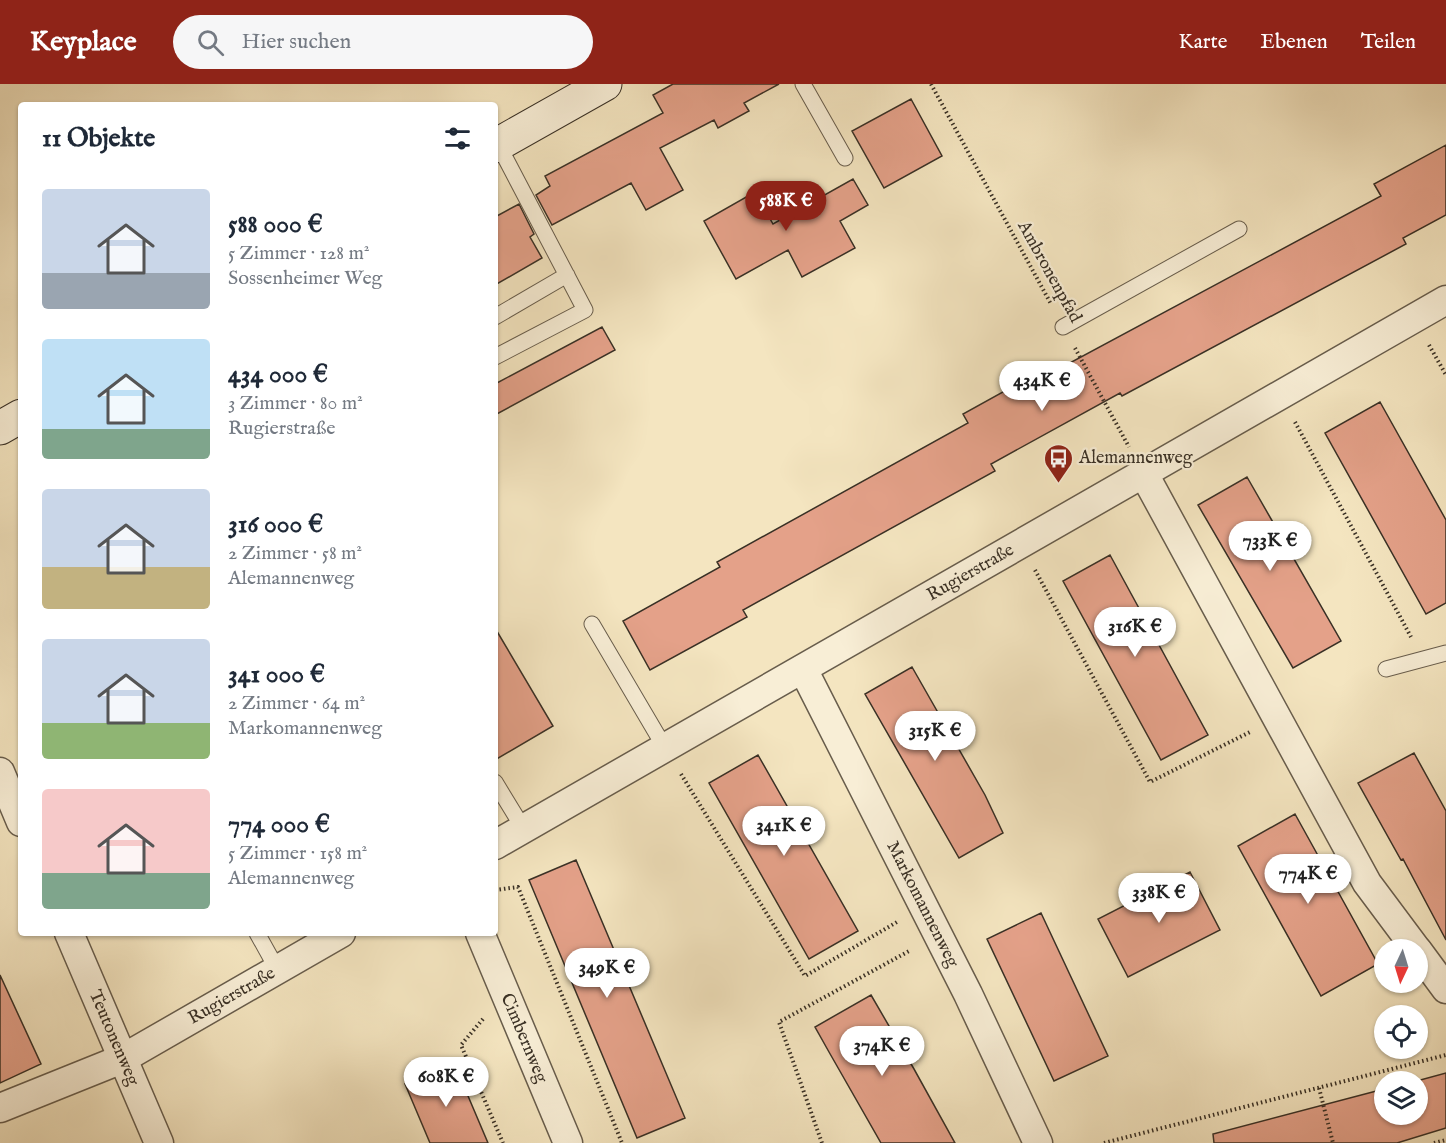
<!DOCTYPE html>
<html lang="de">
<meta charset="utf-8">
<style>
body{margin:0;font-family:"IM FELL English",serif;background:#f6f6f7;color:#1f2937;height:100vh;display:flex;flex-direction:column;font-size:22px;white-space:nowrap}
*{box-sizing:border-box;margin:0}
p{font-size:20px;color:#747a83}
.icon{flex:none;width:33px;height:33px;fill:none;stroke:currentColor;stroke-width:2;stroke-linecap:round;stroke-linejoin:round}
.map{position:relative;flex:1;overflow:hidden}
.sheet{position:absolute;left:18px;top:18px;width:480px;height:834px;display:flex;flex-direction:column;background:#fff;border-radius:6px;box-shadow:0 2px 4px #0004}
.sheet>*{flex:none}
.needle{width:39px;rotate:184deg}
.tools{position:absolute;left:1374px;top:855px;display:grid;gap:12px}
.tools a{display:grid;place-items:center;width:54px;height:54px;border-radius:50%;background:#fff;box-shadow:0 2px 4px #0004;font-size:30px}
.price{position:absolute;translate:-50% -51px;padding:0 14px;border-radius:21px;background:#fff;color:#222;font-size:20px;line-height:39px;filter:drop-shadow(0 2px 3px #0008)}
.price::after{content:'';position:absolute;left:50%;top:36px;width:18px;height:14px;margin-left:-9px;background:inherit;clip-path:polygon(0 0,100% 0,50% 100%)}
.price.active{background:#8f2418;color:#fff}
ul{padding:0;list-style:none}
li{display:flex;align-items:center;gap:18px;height:150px;padding:0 24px}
li span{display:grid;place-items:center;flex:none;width:168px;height:120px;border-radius:6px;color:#555}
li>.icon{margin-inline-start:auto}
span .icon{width:72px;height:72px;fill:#fffc;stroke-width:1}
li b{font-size:26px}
h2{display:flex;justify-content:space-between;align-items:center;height:72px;padding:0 24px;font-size:26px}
header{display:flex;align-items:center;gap:36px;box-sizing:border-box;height:84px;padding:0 30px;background:#8f2418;color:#fff}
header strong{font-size:28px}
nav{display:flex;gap:33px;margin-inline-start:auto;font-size:21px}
.search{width:420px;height:54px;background:#f6f6f7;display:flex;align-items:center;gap:15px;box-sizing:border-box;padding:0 21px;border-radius:33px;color:#747a83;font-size:22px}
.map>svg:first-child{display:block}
</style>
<header>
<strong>Keyplace</strong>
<div class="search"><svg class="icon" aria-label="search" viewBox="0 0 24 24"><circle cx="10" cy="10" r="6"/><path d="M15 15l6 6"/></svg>Hier suchen</div>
<nav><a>Karte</a><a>Ebenen</a><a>Teilen</a></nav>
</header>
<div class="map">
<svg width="1446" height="1059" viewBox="0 0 1446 1059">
<rect width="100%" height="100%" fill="#f4e5c0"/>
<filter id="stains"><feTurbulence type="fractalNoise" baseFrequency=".00333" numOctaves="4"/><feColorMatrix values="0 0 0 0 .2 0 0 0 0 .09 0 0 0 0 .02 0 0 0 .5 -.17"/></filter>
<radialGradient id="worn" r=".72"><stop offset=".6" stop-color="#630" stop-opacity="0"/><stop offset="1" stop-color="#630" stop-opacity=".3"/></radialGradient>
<path fill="#e4a189" stroke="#393025" stroke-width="1.5" d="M673 0H779L744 19 749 27 718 44 714 36 660 64 683 106 646 126 631 99 552 141 536 111 550 102 545 92 663 29 653 11Z
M911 15 942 72 884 104 852 47Z
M1446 61V131L1403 154 1406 160 1122 312 1120 309 991 380 995 387 743 526 747 533 650 586 623 537 720 483 717 478 968 339 963 330 1052 281 1055 287 1381 112 1374 100Z
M853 95 868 121 840 137 855 164 802 193 788 166 736 195 704 137 755 108 773 140Z
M519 120 534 150 530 153 542 174 495 201V133Z
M602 243 615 266 495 331V300Z
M1380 318 1446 436V519L1426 530 1325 349Z
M1247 393 1341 557 1293 584 1198 421Z
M1110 471 1208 651 1161 676 1063 497Z
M495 544 553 642 495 676Z
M912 583 985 711 1003 749 959 774 865 610Z
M1414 669 1446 727V856L1403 775 1401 776 1358 699Z
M758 671 858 847 809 875 709 699Z
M1295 730 1378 880 1321 912 1238 762Z
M576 776 685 1034 637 1054 529 796Z
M1190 788 1220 846 1128 893 1098 835Z
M1041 829 1108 972 1054 997 987 855Z
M0 891 41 980 0 999Z
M871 911 914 985 955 1059H881L829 968 815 943Z
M454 979 488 1059H430L405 1000Z
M1446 989V1044L1397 1059H1214L1213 1050 1384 1005V1030H1418V998H1413Z"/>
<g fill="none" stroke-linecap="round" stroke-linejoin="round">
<defs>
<path id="lane" d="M803 0 845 74
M495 233 567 191
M1063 243 1239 145
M495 273 585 226 498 60
M592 540 665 664
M1386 585 1446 569
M495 698 523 744
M257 849 277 885"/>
<g id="street">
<path d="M1144 390 1367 799 1417 866"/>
<path id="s1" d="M803 585 968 910 1038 1059"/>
<path d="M0 688 21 738"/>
<path id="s2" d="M495 761 1446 216"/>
<path id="s3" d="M69 849 159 1059"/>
<path id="s4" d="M480 849 568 1059"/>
<path d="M1418 867 1446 905"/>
<path id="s5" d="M0 1024 122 975 341 849"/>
</g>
<path id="secondary" d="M495 62 605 0
M0 344 21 332"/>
</defs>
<use href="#lane" stroke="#685d4c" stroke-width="17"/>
<use href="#street" stroke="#685d4c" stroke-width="31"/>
<use href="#secondary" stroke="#393025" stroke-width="35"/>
<path stroke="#393025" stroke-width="4" stroke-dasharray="1.5 3" stroke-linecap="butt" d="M931 0 1051 220
M1429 261 1446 291
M1075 264 1129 363
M1295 338 1411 553
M1035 486 1150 698 1250 648
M681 690 805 892 897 838
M495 806 518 803 622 1059
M483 935 461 961 503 1059
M1319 1004 1333 1059
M822 1059 779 938 911 866
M1104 1059 1446 971
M1434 1059 1446 1056"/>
<use href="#lane" stroke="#f8eed6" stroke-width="15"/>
<use href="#street" stroke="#f8eed6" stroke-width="28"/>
<use href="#secondary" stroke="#f8eed6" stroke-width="33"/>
</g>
<defs>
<symbol id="bus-pin" viewBox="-11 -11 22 30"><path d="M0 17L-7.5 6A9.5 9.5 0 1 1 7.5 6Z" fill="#8f2418" stroke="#f8eed6"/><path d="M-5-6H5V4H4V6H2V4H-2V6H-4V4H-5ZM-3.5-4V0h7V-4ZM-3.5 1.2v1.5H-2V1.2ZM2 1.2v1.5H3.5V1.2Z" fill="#fff"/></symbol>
</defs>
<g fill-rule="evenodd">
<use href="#bus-pin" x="1042" y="358" width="33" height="45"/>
</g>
<g text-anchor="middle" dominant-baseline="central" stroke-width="4.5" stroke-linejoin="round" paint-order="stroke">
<g font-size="18" fill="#393025" stroke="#f8eed6">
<text transform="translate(1049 188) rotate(61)">Ambronenpfad</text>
<text stroke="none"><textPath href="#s2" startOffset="548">Rugierstraße</textPath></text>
<text stroke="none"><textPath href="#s1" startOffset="264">Markomannenweg</textPath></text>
<text stroke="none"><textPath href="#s5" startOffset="258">Rugierstraße</textPath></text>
<text stroke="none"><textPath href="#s3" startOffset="114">Teutonenweg</textPath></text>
<text stroke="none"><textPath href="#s4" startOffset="114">Cimbernweg</textPath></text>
</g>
<g font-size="18" fill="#393025" stroke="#f8eed6" text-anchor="start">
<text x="1079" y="374">Alemannenweg</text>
</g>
</g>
<rect width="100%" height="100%" filter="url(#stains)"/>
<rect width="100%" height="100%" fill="url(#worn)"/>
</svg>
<div class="tools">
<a><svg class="needle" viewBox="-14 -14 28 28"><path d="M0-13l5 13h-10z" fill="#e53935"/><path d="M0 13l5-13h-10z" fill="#747a83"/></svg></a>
<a><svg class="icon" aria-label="locate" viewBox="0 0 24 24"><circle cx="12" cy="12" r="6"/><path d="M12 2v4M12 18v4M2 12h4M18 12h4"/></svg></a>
<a><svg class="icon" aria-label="layers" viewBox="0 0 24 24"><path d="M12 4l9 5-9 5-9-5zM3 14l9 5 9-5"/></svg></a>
</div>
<b class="price active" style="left:786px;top:148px">588K €</b>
<b class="price" style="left:1042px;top:328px">434K €</b>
<b class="price" style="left:1270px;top:488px">733K €</b>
<b class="price" style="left:1135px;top:574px">316K €</b>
<b class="price" style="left:935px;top:678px">315K €</b>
<b class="price" style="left:784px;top:773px">341K €</b>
<b class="price" style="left:1308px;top:821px">774K €</b>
<b class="price" style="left:1159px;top:840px">338K €</b>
<b class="price" style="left:607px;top:915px">349K €</b>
<b class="price" style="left:882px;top:993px">374K €</b>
<b class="price" style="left:446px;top:1024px">608K €</b>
<section class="sheet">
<h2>11 Objekte<svg class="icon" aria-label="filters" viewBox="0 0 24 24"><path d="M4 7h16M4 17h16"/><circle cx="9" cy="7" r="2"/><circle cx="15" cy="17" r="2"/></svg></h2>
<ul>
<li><span style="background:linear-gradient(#c9d6e8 70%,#9aa5b1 0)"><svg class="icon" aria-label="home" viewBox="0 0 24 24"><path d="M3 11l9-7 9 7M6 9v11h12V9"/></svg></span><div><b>588 000 €</b><p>5 Zimmer · 128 m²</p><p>Sossenheimer Weg</p></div></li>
<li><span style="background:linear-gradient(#bfe0f5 75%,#7fa58c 0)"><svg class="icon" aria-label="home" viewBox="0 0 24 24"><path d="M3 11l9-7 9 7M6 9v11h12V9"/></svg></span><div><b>434 000 €</b><p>3 Zimmer · 80 m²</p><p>Rugierstraße</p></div></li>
<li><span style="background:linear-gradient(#c9d6e8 65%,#c2b280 0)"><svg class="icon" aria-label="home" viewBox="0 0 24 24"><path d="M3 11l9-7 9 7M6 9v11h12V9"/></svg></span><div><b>316 000 €</b><p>2 Zimmer · 58 m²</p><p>Alemannenweg</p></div></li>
<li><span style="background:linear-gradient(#c9d6e8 70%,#8fb573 0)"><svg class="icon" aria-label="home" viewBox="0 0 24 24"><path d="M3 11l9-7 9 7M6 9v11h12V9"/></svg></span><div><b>341 000 €</b><p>2 Zimmer · 64 m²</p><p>Markomannenweg</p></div></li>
<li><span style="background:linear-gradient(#f6c9c9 70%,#7fa58c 0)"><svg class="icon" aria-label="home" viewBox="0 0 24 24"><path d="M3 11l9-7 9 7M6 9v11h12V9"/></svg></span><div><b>774 000 €</b><p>5 Zimmer · 158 m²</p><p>Alemannenweg</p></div></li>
</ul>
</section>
</div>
